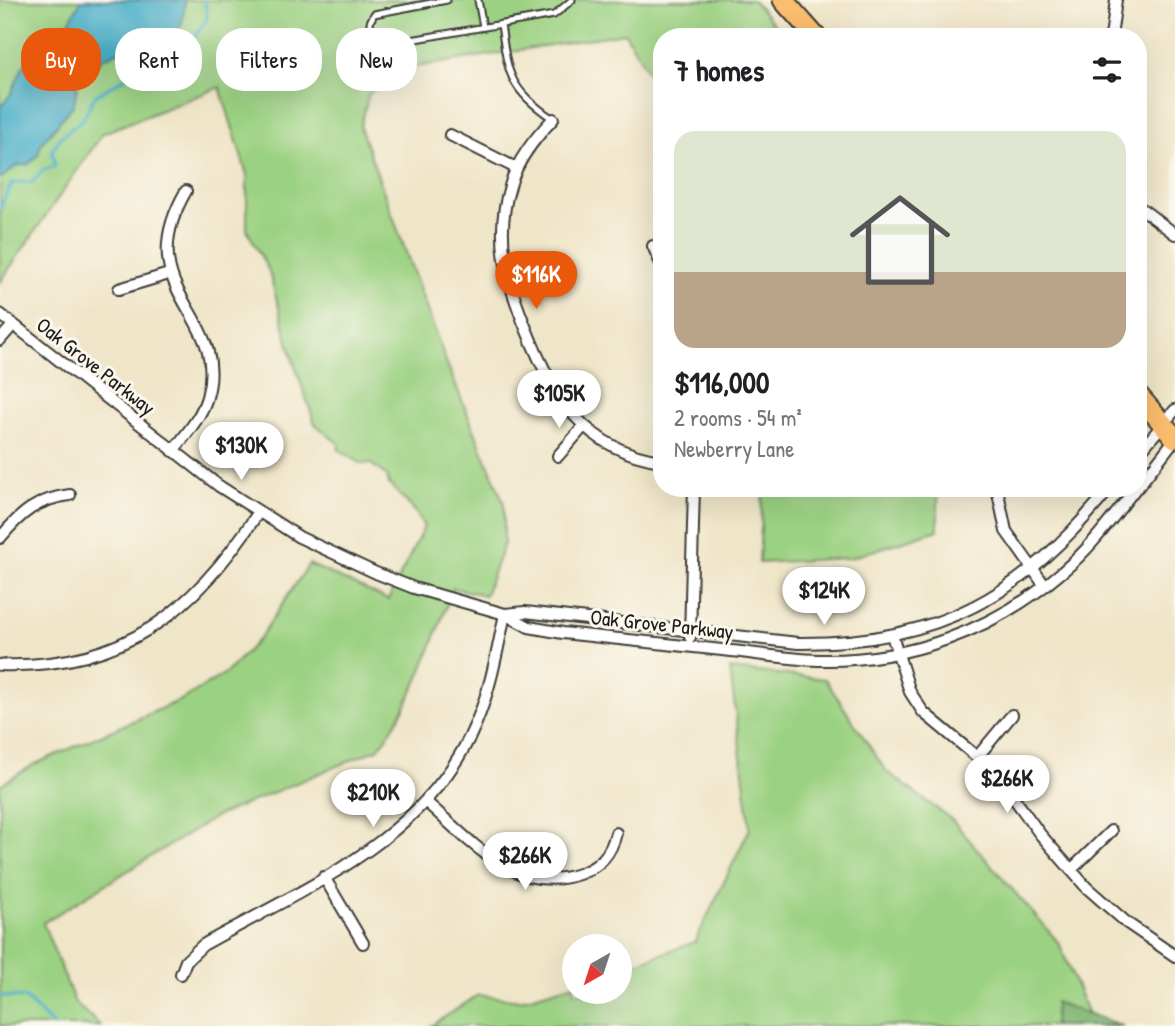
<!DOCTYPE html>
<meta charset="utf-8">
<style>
body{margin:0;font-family:"Patrick Hand",sans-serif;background:#f6f6f6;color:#202124;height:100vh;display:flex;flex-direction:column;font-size:26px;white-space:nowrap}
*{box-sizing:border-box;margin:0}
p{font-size:23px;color:#757577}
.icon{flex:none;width:38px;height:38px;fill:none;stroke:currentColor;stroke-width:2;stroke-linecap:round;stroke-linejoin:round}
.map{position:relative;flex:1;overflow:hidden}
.side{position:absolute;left:653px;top:28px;width:494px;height:469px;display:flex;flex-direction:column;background:#fff;border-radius:28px;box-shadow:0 7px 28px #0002}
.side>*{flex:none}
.hud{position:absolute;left:21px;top:28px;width:527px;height:63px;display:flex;gap:14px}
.needle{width:46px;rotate:219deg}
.controls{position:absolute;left:562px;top:934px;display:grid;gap:14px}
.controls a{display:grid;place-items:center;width:70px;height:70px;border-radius:50%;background:#fff;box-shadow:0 7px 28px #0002;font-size:35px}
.price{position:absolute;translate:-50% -60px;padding:0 16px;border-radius:24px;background:#fff;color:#222;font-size:23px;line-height:46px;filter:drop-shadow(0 2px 4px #0008)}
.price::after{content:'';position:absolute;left:50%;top:42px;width:21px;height:16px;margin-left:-10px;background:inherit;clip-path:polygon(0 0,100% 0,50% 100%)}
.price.current{background:#ea580c;color:#fff}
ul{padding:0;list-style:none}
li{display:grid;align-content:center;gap:14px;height:371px;padding:0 21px}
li+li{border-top:2px solid #e0e0e0}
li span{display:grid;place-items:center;height:217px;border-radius:21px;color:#555}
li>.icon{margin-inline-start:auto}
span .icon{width:126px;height:126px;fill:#fffc;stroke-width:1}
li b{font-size:30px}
h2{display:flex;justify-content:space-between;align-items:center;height:84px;padding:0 21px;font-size:30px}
.pill{padding:0 24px;border-radius:28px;background:#fff;box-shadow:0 7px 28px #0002;font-size:24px;line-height:63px}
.pill.current{background:#ea580c;color:#fff}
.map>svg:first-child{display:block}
</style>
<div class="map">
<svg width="1175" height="1026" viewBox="0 0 1175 1026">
<rect width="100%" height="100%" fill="#fbf7ec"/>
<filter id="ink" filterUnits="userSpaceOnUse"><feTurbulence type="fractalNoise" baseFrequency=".0143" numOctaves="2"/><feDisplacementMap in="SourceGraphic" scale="14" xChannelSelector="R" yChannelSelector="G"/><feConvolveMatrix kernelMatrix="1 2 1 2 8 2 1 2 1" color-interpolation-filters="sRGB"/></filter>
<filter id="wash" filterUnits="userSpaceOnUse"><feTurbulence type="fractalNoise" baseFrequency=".00686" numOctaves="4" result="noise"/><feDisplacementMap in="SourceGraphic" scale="28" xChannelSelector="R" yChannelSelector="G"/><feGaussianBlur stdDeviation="1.57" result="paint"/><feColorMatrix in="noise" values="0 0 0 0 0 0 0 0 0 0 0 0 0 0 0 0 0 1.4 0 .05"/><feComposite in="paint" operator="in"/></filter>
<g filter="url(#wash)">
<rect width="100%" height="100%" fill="#efe5c8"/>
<path fill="#9bd182" stroke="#5c764f" stroke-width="2" d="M0 0H753L785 37H662L661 94 625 33 397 70 369 94 360 127 447 364 504 503V544L485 595 453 588C433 642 414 703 378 749L217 816 43 923 75 1003 101 1026H0V785L33 765 183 699 227 672 259 639 309 564 388 600 424 527 416 512 389 484 387 476 371 464 360 463 338 449 340 445 315 424 293 360 269 271 247 230V175L220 87 103 133 0 282Z
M763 488H938V530L850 558 759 563Z
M730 669 825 679 886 771 952 820 1059 943 1093 1026H431L478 995 520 1000 574 984V992H620V969L695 942 750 828Z"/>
<path fill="#7cb370" stroke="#4c6846" stroke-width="2" d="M1055 1002 1123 1026H1054Z"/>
<path fill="#47aec7" stroke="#326572" stroke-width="2" d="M81 0H185C184 22 178 44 157 54L132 45 102 59 87 73 78 82 74 104 41 144 38 155 29 164 17 166 0 179V107L11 94 23 66 38 54 43 40 67 26Z"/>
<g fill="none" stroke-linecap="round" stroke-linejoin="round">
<path stroke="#47aec7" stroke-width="3.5" d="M0 208 12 183 32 182 43 170 55 166 52 150 61 137 83 119 95 96 128 76 182 56 207 19 205 0
M0 996 25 998 54 1026"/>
</g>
</g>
<g filter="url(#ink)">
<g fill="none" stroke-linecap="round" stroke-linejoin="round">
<defs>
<path id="lane" d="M447 0 374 14 370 22 374 43 382 45 554 15 572 0
M478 0 483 27
M501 24C508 76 509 88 553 119"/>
<path id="street" d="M1111 37 1116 0
M553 119C535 138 517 160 510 186 494 237 507 283 527 331 553 396 585 451 662 461
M450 135 516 168
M1138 206 1175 234
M653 246 662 266
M119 289 169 274
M0 314 219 486 299 537 376 573 414 588 505 614 529 627 563 633C616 639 669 644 722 650 754 653 786 659 818 660 908 662 993 631 1062 572 1091 548 1113 517 1136 488
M0 340 13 325
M173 451C186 434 201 418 207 397 231 313 127 293 186 191
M1138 454 1175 410
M558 456 584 426
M1138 487 1175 439
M997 488 1006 531 1045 586
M0 538C21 513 37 499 70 495
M505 614 525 612 798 643C939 644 1022 596 1110 488
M892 635 910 692 923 712 995 772 1040 834 1086 887 1127 923 1175 956
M690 637 694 488
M0 665C124 669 193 612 258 513
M978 756 1012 715
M426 802C469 839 515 896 579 874 600 867 611 854 616 833
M1071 870 1111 831
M324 877 363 943
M181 974 186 961 203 945C306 887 428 839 476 723 491 688 497 651 505 614"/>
<path id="highway" d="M783 0 816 37
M1138 395 1175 438"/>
</defs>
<use href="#lane" stroke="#3c3a36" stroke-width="9"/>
<use href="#street" stroke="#3c3a36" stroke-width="14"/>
<use href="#highway" stroke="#3c3a36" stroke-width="23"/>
<use href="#lane" stroke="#fff" stroke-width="5"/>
<use href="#street" stroke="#fff" stroke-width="10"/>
<use href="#highway" stroke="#fbbd6e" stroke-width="19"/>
</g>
</g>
<g text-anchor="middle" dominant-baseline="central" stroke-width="6" stroke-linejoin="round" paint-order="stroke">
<g font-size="21" fill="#1c1c1c" stroke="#fbf7ec">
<text transform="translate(96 366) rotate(38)">Oak Grove Parkway</text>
<text transform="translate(662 624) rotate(6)">Oak Grove Parkway</text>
</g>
</g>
</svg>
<div class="controls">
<a><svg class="needle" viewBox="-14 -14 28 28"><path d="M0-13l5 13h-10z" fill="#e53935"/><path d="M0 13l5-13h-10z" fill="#757577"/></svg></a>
</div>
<b class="price current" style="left:536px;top:311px">$116K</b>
<b class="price" style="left:559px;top:430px">$105K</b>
<b class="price" style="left:241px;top:482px">$130K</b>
<b class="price" style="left:824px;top:627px">$124K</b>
<b class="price" style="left:1007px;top:815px">$266K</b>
<b class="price" style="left:373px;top:829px">$210K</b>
<b class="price" style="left:525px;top:892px">$266K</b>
<div class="hud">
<a class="pill current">Buy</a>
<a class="pill">Rent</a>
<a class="pill">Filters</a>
<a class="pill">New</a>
</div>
<section class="side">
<h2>7 homes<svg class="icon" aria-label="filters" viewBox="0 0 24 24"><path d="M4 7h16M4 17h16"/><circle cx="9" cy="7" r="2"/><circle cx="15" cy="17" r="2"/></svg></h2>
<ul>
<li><span style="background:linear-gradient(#dfe7d0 65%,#b9a48a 0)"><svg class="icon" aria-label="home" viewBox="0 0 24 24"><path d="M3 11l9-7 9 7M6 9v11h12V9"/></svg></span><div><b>$116,000</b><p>2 rooms · 54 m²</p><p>Newberry Lane</p></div></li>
</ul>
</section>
</div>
